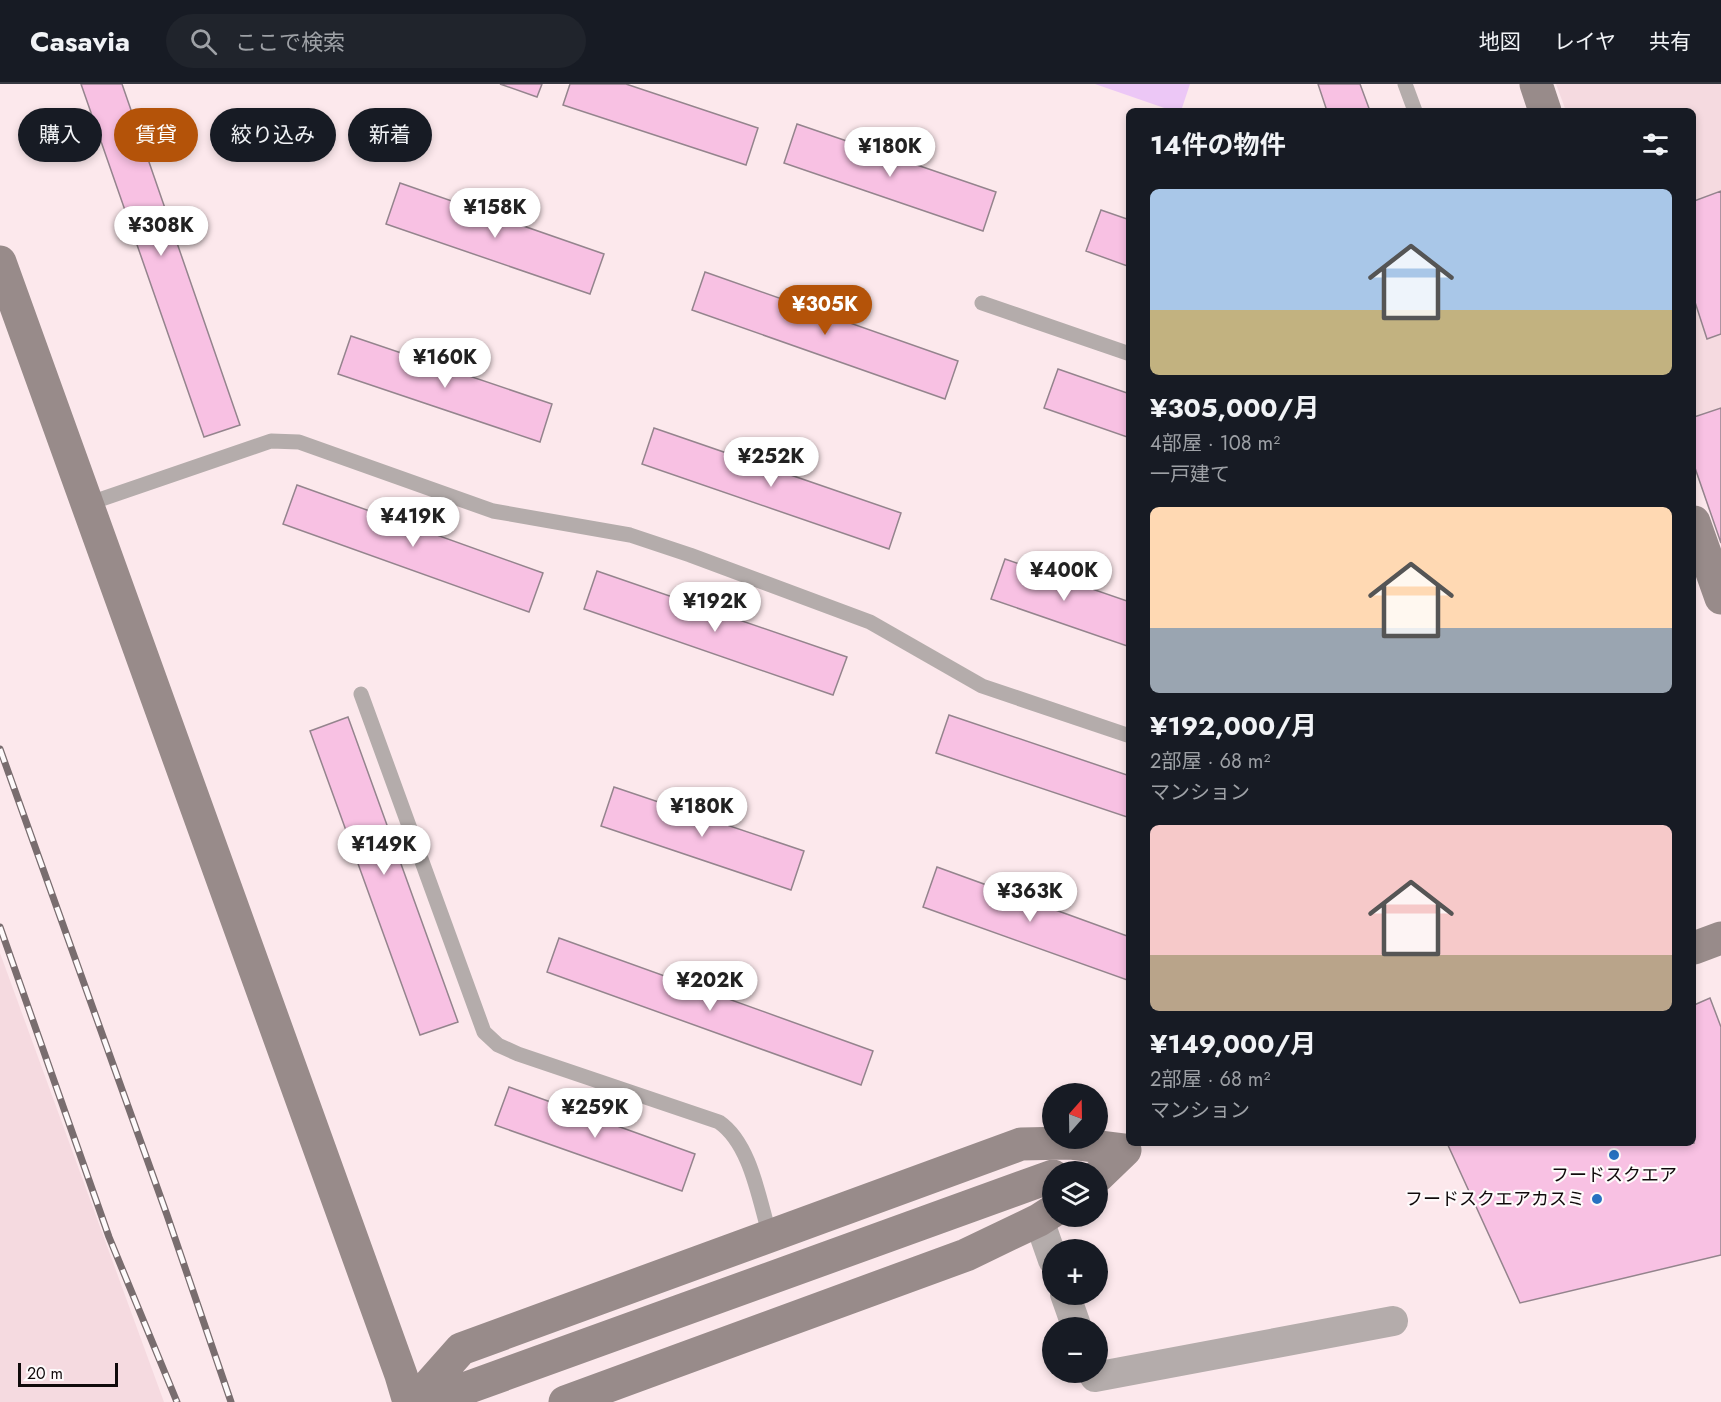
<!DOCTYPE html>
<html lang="ja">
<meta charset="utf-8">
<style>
body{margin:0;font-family:Jost,"Noto Sans JP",sans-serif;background:#20242c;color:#f1f3f6;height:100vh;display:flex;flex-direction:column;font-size:22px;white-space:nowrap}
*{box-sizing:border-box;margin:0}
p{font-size:20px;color:#9ea1a6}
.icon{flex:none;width:33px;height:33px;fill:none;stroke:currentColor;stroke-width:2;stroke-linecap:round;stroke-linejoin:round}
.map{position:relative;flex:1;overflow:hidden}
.sheet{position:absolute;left:1126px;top:24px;width:570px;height:1038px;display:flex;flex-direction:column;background:#171b24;border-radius:9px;box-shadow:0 3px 9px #0003}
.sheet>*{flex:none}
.top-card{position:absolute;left:18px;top:24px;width:570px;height:54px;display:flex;gap:12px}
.needle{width:39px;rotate:20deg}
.buttons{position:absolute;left:1042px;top:999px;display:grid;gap:12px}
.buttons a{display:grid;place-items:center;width:66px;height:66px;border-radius:50%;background:#171b24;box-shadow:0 3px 9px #0003;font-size:30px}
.scale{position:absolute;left:18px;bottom:15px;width:100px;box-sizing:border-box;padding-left:6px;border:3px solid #100a0b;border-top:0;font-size:16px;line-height:21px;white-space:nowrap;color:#100a0b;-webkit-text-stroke:4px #fefafb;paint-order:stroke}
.price{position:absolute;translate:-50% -51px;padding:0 14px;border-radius:21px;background:#fff;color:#222;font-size:20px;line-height:39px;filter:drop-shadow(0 2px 3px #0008)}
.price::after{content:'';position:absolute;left:50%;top:36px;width:18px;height:14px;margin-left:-9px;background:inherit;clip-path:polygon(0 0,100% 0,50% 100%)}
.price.active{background:#b45309;color:#fff}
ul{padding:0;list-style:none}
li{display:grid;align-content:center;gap:12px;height:318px;padding:0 24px}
li span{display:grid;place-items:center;height:186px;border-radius:9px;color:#555}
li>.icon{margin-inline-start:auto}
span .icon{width:108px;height:108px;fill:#fffc;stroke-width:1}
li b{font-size:26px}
h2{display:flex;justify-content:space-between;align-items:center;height:72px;padding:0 24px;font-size:26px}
.pill{padding:0 21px;border-radius:27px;background:#171b24;box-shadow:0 3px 9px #0003;font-size:21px;line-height:54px}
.pill.active{background:#b45309;color:#fff}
header{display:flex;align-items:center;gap:36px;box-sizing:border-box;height:84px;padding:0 30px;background:#171b24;border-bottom:2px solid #363941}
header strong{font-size:28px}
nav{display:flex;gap:33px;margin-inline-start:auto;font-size:21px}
.search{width:420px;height:54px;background:#20242c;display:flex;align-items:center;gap:15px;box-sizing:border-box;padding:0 21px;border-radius:33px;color:#9ea1a6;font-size:22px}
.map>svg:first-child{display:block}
</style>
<header>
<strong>Casavia</strong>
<div class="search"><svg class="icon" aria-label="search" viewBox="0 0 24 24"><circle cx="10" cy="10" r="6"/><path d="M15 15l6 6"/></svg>ここで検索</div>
<nav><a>地図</a><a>レイヤ</a><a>共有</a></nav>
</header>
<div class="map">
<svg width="1721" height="1318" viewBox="0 0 1721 1318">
<rect width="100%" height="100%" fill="#fce8ec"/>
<path fill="#f5dae0" d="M1556 0H1721V459L1694 383V27H1566Z
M0 869 164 1318H0Z"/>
<path fill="#ecc7f6" d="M1095 0H1190L1181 27H1173Z"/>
<path fill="#f8c1e3" stroke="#94848d" stroke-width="1.5" d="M81 0H122L240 341 204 353Z
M500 0H542L537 13Z
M570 0H626L758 44 746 81 563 21Z
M1318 0H1360L1370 27H1327Z
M797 40 996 108 983 147 784 79Z
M400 99 604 170 590 210 386 140Z
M1721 107V250L1707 255 1694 215V117Z
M1101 126 1130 136V183L1086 167Z
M705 188 958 277 945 315 692 226Z
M351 252 552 320 540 358 338 290Z
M1058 285 1130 310V354L1044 324Z
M1721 324V459L1694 381V333Z
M654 344 901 429 889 465 642 380Z
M297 401 543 489 529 528 283 440Z
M1005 475 1130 518V563L991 515Z
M597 487 847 573 833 611 584 525Z
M949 631 1130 692V734L936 669Z
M348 633 458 938 420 951 310 647Z
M614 703 804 767 791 806 601 742Z
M937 783 1130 853V897L923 823Z
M559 854 873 967 861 1001 547 888Z
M1710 914 1721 943V1171L1520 1219 1447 1059H1694V921Z
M509 1003 695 1070 682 1107 495 1041Z"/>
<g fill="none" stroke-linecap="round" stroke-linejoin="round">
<path stroke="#b4acab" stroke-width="15" d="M1405 0 1415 27
M982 219 1130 270
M87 420 271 357 299 358 493 427 630 451 690 471 870 538 982 602 1130 652
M361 610 484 948 498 961 518 970 719 1038C751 1060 759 1116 770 1152"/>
<path stroke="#b4acab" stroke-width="30" d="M1039 1136 1053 1176
M1065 1210 1077 1244
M1095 1293 1393 1237"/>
<path stroke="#988b8a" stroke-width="33" d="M1536 0 1545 27
M0 178 401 1291 409 1318
M1694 438 1721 514
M1694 864 1721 854
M1098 1092 1125 1066
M414 1318 461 1265 1021 1060 1069 1059 1125 1066
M428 1318 1053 1092
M565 1318 966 1171 1039 1136 1053 1127"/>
<defs>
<path id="rail" d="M0 665 167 1131 231 1318
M0 843 109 1153 177 1318"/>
</defs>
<use href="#rail" stroke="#796d6f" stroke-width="7"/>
<use href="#rail" stroke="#fefafb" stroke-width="4.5" stroke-dasharray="14" stroke-linecap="butt"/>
</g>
<g fill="#2871c1" stroke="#fefafb" stroke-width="2">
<circle cx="1614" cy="1071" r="6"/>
<circle cx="1597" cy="1115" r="6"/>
</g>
<g text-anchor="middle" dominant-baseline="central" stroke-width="4.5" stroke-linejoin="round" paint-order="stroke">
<g font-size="18" fill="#100a0b" stroke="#fefafb">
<text x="1614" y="1091">フードスクエア</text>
<text x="1585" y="1115" text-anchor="end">フードスクエアカスミ</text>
</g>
</g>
</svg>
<div class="buttons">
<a><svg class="needle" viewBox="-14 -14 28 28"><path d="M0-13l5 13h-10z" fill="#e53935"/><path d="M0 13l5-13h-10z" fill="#9ea1a6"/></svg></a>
<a><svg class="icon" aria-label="layers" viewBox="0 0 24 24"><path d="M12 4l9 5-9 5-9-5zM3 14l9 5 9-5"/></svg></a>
<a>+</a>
<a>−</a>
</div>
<div class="scale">20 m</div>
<b class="price" style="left:890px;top:94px">¥180K</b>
<b class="price" style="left:495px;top:155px">¥158K</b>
<b class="price" style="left:161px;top:173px">¥308K</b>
<b class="price active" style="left:825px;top:252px">¥305K</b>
<b class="price" style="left:445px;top:305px">¥160K</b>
<b class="price" style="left:771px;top:404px">¥252K</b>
<b class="price" style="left:413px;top:464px">¥419K</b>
<b class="price" style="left:1064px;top:518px">¥400K</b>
<b class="price" style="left:715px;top:549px">¥192K</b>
<b class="price" style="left:702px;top:754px">¥180K</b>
<b class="price" style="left:384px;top:792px">¥149K</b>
<b class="price" style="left:1030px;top:839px">¥363K</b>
<b class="price" style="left:710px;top:928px">¥202K</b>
<b class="price" style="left:595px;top:1055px">¥259K</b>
<div class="top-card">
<a class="pill">購入</a>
<a class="pill active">賃貸</a>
<a class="pill">絞り込み</a>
<a class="pill">新着</a>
</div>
<section class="sheet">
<h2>14件の物件<svg class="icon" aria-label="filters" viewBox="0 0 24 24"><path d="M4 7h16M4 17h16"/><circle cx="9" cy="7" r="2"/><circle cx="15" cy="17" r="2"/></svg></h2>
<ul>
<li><span style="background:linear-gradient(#a9c7e8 65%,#c2b280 0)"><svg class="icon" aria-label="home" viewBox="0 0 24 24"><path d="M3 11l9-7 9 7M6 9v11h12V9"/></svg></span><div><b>¥305,000/月</b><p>4部屋 · 108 m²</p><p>一戸建て</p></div></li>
<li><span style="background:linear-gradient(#ffd9b3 65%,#9aa5b1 0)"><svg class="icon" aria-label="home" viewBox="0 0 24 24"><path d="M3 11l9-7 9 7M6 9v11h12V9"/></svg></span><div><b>¥192,000/月</b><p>2部屋 · 68 m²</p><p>マンション</p></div></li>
<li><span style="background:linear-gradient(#f6c9c9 70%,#b9a48a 0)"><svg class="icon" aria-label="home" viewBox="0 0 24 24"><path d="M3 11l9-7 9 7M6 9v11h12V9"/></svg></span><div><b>¥149,000/月</b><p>2部屋 · 68 m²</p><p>マンション</p></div></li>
</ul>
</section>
</div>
